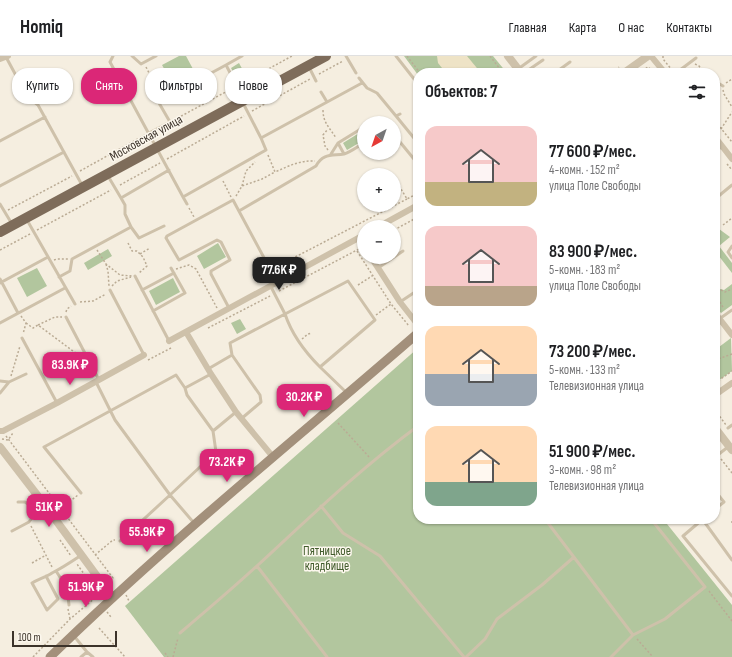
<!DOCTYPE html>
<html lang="ru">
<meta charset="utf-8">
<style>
body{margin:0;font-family:"Sofia Sans Condensed",sans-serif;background:#f2f2f2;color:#202124;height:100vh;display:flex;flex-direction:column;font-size:15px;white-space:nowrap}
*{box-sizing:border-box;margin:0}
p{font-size:13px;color:#757577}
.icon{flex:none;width:22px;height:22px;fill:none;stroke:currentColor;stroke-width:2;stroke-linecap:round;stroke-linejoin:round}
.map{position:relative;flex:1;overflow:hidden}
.drawer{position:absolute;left:413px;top:12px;width:307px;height:456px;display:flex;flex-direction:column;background:#fff;border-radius:16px;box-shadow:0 1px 3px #0004}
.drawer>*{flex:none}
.top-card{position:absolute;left:12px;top:12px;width:341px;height:36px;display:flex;gap:8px}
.needle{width:26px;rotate:220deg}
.fabs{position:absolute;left:357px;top:60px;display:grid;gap:8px}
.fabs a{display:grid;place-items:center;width:44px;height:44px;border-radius:50%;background:#fff;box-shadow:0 1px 3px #0004;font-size:20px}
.scale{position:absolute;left:12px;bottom:10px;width:105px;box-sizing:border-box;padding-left:4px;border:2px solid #3c332a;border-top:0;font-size:11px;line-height:14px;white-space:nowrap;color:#3c332a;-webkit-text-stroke:3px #fcf7ed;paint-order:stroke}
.price{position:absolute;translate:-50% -34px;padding:0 9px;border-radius:8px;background:#db2777;color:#fff;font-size:13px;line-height:26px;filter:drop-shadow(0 1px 2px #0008)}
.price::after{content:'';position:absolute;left:50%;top:24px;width:12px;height:9px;margin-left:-6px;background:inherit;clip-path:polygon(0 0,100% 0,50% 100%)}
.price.active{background:#222;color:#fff}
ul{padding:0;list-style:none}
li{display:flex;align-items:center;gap:12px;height:100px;padding:0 12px}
li span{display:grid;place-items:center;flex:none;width:112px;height:80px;border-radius:12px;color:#555}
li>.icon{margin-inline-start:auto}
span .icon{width:48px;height:48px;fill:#fffc;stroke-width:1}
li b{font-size:17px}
h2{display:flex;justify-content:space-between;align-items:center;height:48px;padding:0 12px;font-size:17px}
.pill{padding:0 14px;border-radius:16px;background:#fff;box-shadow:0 1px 3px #0004;font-size:14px;line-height:36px}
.pill.active{background:#db2777;color:#fff}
header{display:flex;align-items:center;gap:24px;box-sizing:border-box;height:56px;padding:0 20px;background:#fff;border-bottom:1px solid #e0e0e0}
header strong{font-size:19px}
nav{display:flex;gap:22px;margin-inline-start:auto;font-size:14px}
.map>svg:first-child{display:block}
</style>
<header>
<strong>Homiq</strong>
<nav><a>Главная</a><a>Карта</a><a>О нас</a><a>Контакты</a></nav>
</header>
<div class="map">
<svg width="732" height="601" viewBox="0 0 732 601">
<rect width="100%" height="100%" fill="#f5eee0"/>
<path fill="#b2c69e" d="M179 0H186L193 13 171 25 162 9Z
M404 0H493L507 17H418V19Z
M239 7 246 20 238 25 231 12Z
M364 74V84L347 94 343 87Z
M715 170 730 181 719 190 732 207V217L715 195Z
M218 187 226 201 204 213 197 200Z
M108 193 112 200 88 214 84 207Z
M37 212 47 230 27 241 17 222Z
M173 222 180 236 156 249 149 235Z
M732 228V249L721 257 715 250V237L720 233 724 234Z
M240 263 246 273 237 278 231 267Z
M731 282 732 315 715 327V294Z
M418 292V463H663L732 549V601H164L125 550Z"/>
<path fill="#eee3c6" d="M437 0H467L481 17H446L438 7Z"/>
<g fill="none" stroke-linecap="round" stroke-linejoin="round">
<path stroke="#baab94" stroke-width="1.5" stroke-dasharray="2 2" stroke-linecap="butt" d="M407 0 420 17
M490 0 503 17
M663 0V3L672 14
M695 8 699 10 705 17
M146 11 161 40
M612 16 619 11
M639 17 648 11 655 17
M319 18 343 5
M726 27 732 23
M241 28 292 0
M414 31 418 36
M723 34 724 38 732 51
M323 54C323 67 330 72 336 82
M252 55 310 23
M174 64 233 32
M715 65 732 86
M721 73 732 56
M328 94 325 90 323 79 328 73
M268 99 275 116C289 110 300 104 315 105
M167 103 244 60
M727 108 732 114
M80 115 145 79
M395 123 407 143 418 137
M223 125 231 141
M120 129 160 107
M242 130 246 115 255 106
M236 140 242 130 262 123 275 116
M189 152 194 161
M8 154 72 120
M723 169 732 162
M37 174 111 134
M394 174 418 161
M128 187 132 195H137L143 201 147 210 139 217
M0 194 30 178
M97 194 106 208 120 219 132 220
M357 195 391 248 409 270
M140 198 150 192
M54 204 57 203H68
M106 208 108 215 109 230
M274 212 407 143
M176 213 189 209 196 213 217 252
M358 229 372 220
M112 230 117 225 131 221
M721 234 725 236 732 233
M279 235 359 193
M716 239 724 253
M80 246 93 245 106 238
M66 256 67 253 71 250
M376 259 391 248
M21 260 26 267 23 278
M26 267 33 272 38 269 81 301
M38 269 55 261H62
M208 272 270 240
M302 283 308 278 312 277
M148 304 171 292
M715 304 732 298
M11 320 20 290
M715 327 732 315
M715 354 726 369
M338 367 370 402
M6 380 113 522 109 525
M2 383 8 384 13 377
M721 403 732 417
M60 453 78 439
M731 466H732
M31 470 52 511
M60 484 71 500
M95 499 113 484H115
M32 507 46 499
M709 535 732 565
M126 539 129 545
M68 553 70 563
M107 556 111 561
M99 572 125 601
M637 583 653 601
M165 597 168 601
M33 601 70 563 95 542 97 536 77 508
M173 601 178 582"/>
<path stroke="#cec1aa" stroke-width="3" d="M113 0 110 6 183 141 266 94 261 82 242 45 237 30 226 9 242 0
M132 0 141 8 156 0
M346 0 356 17
M396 0 418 28
M6 1 27 40 38 49 82 129
M309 11 316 25
M518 13 536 0
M605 14 608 17
M524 17 543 4
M562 17 559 14 570 6
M676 17 696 2
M359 22 367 32 377 37 396 60 400 58
M715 23 718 27 723 30
M321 36 327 46
M33 45 45 38
M416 45 418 43
M396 60 418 87
M149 77 170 66 159 47 163 43 226 9
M261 82 362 27
M394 84 400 86 418 108
M0 85 45 61
M338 87 344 98
M715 96 722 90
M331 98 338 87 364 71
M108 120 121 142 169 114
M0 130 64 96
M183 141 187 148
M715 143 732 129
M0 148 12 168
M239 155 316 110C323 97 332 100 344 98 351 96 358 90 364 87
M27 164 75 248
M131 171 139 182 164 170
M732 190 728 196 732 202
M378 212 403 195
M135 220 169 285
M59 221 70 215 72 203 131 171 125 158V149L121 142
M0 223 18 257
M715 226 718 230 715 234
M0 227 48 201
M270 229 285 258 348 225 375 264 320 311 347 337
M110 234 144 299
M142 234 174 217
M400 246 418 234
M229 252 211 218V215L230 204 221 186 217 184 179 204 166 182 167 180 233 144 277 226
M153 255 185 237 171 212
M66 261 99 324
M715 266 732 254
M0 267 65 232
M22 282 57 347
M232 299 230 287 285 258C292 279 304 295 320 311
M208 313 232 299 260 339 261 346 241 363
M211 318 185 332 187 339 213 375
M0 325 9 326
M96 326 115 364 170 439 120 485
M0 337 9 326 26 318
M728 372 732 369
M715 401 728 391
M715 435 724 446 715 453
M81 437 44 391 176 319 185 332
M18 446H25L37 454
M321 450 343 477 380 500 464 601
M545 463 633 579 611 601
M703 463 683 480 732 540
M703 464 732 504
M194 467 170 439 216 396 213 375 236 356
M12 475 29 466 37 454 43 449
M257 510 327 601
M56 515 67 532 69 549
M46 520 58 543 47 554 32 527C39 523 46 521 52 517 62 512 71 506 80 500
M180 577C206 555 233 532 258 509 310 461 361 412 418 370
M633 579 665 563 705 531 651 463
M74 580 87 596
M81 601 87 596 93 601
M466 601 485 583 497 563 542 529 574 501"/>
<path stroke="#cec1aa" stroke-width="6" d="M651 0 665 17
M0 3 8 0
M715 81 732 103
M378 171 418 149
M359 182 364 190
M371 201 400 246 418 269
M715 257 732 279
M186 276 211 318 236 356 273 401
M169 285 364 179
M715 339 732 327
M0 375H3L57 347 144 299"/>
<path stroke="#cec1aa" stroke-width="8" d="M508 0 521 17
M624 17 648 0
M715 372 732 394
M0 391 44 448 113 542"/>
<path stroke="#a3907b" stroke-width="9" d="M50 601C167 487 295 384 418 277"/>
<path stroke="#7e6c5a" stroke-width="10" d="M0 176 326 0"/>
</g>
<g text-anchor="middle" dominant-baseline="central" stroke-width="3" stroke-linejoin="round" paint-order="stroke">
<g font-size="13" fill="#3c332a" stroke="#fcf7ed">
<text transform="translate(146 82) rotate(-29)">Московская улица</text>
</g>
<g font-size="13" fill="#425c2c" stroke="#fcf7ed">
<text x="327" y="495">Пятницкое<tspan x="327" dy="15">кладбище</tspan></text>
</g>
</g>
</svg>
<div class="fabs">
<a><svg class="needle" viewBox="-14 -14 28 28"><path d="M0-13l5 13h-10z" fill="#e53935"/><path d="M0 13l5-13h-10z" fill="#757577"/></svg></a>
<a>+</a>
<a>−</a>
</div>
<div class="scale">100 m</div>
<b class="price active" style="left:279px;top:235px">77.6K ₽</b>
<b class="price" style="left:70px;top:330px">83.9K ₽</b>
<b class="price" style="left:304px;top:362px">30.2K ₽</b>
<b class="price" style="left:227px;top:427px">73.2K ₽</b>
<b class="price" style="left:49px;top:472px">51K ₽</b>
<b class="price" style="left:147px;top:497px">55.9K ₽</b>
<b class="price" style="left:86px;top:552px">51.9K ₽</b>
<div class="top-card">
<a class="pill">Купить</a>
<a class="pill active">Снять</a>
<a class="pill">Фильтры</a>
<a class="pill">Новое</a>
</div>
<section class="drawer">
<h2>Объектов: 7<svg class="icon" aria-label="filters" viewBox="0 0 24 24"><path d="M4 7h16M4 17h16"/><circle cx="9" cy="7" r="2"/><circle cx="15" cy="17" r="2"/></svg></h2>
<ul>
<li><span style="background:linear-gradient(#f6c9c9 70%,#c2b280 0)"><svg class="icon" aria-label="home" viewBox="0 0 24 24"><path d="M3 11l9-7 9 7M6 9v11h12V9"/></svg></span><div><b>77 600 ₽/мес.</b><p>4-комн. · 152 m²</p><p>улица Поле Свободы</p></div></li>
<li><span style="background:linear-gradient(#f6c9c9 75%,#b9a48a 0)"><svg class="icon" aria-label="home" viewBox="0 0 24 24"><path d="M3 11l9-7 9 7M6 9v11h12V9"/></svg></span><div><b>83 900 ₽/мес.</b><p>5-комн. · 183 m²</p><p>улица Поле Свободы</p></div></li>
<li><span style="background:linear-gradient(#ffd9b3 60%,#9aa5b1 0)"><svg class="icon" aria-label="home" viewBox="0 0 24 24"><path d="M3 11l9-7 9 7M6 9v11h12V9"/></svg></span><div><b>73 200 ₽/мес.</b><p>5-комн. · 133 m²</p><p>Телевизионная улица</p></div></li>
<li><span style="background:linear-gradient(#ffd9b3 70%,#7fa58c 0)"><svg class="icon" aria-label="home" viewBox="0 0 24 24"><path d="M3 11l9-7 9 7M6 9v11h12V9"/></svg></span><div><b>51 900 ₽/мес.</b><p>3-комн. · 98 m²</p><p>Телевизионная улица</p></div></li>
</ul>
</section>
</div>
